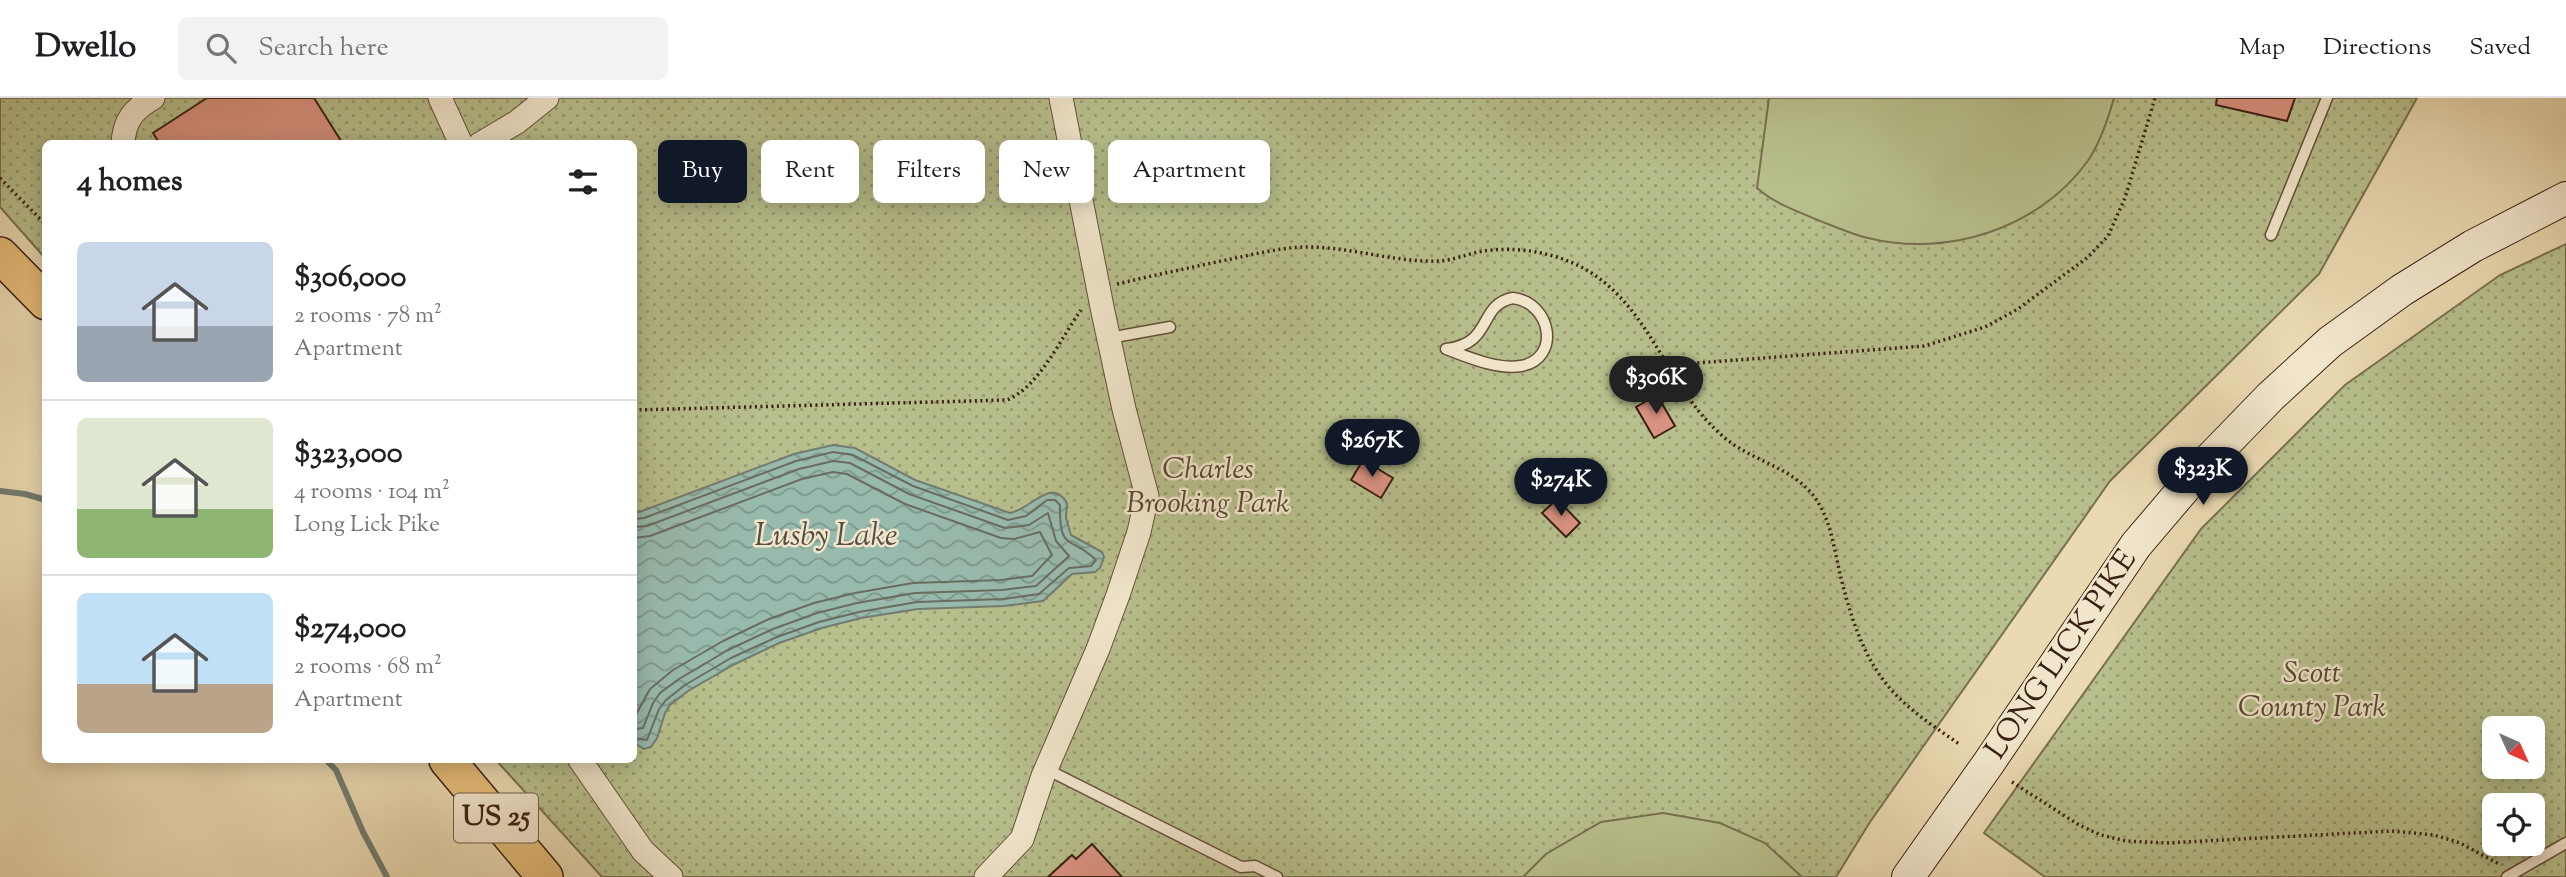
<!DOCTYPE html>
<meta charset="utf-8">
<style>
body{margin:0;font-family:"Sorts Mill Goudy",serif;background:#f2f2f2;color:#202124;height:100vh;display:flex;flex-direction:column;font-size:26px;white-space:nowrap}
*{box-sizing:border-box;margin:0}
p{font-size:23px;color:#757577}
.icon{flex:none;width:38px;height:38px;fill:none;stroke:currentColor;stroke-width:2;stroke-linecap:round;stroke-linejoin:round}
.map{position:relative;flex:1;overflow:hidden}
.panel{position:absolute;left:42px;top:42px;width:595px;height:623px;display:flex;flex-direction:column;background:#fff;border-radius:10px;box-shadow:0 4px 18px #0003}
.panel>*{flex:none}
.banner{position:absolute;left:658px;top:42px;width:665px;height:63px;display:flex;gap:14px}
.needle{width:46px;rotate:135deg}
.controls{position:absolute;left:2482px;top:618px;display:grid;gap:14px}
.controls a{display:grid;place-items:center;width:63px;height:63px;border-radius:10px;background:#fff;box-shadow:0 4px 18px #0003;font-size:35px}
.price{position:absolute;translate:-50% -60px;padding:0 16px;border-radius:24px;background:#111827;color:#fff;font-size:23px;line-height:46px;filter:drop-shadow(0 2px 4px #0008)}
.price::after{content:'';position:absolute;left:50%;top:42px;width:21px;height:16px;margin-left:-10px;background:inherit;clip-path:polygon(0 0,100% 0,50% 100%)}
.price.current{background:#222;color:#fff}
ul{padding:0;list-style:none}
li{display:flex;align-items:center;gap:21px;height:175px;padding:0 35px}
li+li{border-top:2px solid #e0e0e0}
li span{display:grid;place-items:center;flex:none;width:196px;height:140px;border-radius:10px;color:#555}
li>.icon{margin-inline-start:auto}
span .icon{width:84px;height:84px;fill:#fffc;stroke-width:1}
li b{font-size:30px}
h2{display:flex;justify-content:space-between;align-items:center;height:84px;padding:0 35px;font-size:30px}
.pill{padding:0 24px;border-radius:10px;background:#fff;box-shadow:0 4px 18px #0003;font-size:24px;line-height:63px}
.pill.current{background:#111827;color:#fff}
header{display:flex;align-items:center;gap:42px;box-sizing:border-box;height:98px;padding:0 35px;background:#fff;border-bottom:2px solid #e0e0e0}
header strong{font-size:33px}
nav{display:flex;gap:38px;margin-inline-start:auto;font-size:24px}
.search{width:490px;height:63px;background:#f2f2f2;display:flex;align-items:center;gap:18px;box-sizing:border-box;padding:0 24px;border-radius:10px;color:#757577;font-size:26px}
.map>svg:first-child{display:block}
</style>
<header>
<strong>Dwello</strong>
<div class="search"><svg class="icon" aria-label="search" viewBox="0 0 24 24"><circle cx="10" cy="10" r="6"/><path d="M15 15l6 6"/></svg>Search here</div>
<nav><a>Map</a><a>Directions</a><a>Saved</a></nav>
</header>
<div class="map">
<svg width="2566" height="779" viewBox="0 0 2566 779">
<defs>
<pattern id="green-dots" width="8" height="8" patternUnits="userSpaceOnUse" patternTransform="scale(1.75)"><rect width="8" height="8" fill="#b7bf8c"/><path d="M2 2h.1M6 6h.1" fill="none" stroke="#969b71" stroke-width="1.8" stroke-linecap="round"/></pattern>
<pattern id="water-waves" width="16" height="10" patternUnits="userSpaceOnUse" patternTransform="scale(1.75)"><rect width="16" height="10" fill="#98baad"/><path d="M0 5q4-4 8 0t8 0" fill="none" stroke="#7d978c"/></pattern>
</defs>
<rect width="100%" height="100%" fill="#ead9b1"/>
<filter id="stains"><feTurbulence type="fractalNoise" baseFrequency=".00286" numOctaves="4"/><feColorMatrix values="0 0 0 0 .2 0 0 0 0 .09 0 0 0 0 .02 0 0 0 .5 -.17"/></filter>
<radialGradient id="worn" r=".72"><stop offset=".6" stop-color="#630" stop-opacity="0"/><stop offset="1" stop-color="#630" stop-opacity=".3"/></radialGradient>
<path fill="url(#green-dots)" stroke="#787050" stroke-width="2" fill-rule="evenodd" d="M0 0H2417L2319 176 2110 383 1870 724 1836 779H602L496 662H634V46H46L45 160 0 109Z
M2566 146V779H2045L1984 735 2201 431 2345 287 2500 177ZM2494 630H2532V668H2494ZM2494 707H2532V746H2494Z"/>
<path fill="#b7bf8c" stroke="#787050" stroke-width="2" d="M1769 0H2114C2108 21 2100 46 2087 64 2039 130 1947 160 1868 140 1854 137 1841 131 1828 126 1804 116 1776 107 1757 90Z
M1663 715 1720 725 1765 745 1802 779H1523L1546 756 1601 724Z"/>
<path fill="url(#water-waves)" stroke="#727c70" stroke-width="2" d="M833 347 855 350 915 382 1010 415C1032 411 1051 378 1067 405L1066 420 1071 437 1102 454 1104 459 1100 470 1095 474 1072 476 1043 503 1004 508 918 511 861 520 822 530 779 545 735 566 688 593 670 607 665 615 657 640 651 649 644 651 634 645V414L642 413 794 356Z"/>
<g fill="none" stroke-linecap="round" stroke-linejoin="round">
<path stroke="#696d60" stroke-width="2" d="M634 421 644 420 796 363 833 354 853 357 913 388 1008 422 1026 418 1047 402H1055L1060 407C1059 455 1071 437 1096 462L1091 468 1069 470 1039 496 1003 501 917 504 859 514 819 524 777 539 731 560 685 587 666 602 659 611 647 642 634 640
M634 429 647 428 799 371 833 363 850 365 909 396 1005 430 1029 427 1048 415 1056 443 1069 458 1036 488 1002 492 915 495 857 505 817 515 773 531 728 552 679 581 660 595 653 605 643 630 634 631
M634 440 650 438 802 381 833 374 847 376 905 406 1001 440 1014 441 1040 434 1052 457 1032 478 1001 482 913 485 855 495 814 505 769 521 723 543 673 572 650 591 634 620"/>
<path stroke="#727c70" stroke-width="6" d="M0 393 25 396 46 402
M326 662 336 672 363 734 387 779"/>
</g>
<path fill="#db9381" stroke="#3a2014" stroke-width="2" d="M207 0H314L343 46H160L153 35Z
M2217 0H2295L2287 23 2216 7Z
M1657 297 1675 328 1654 340 1636 309Z
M1363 362 1393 380 1381 400 1351 382Z
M1557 401 1580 425 1566 439 1542 415Z
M1092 746 1122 779H1048L1072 757 1076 761Z"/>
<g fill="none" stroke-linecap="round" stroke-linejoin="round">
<defs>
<path id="lane" d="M2271 137 2327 0
M1513 200C1552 205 1561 261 1521 268 1497 272 1468 259 1446 251 1494 246 1477 207 1513 200Z
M1109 240 1170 229
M1046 671 1241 769 1255 768 1277 779
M2507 779 2566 745"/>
<path id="street" d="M440 0 461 46
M123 46C124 22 134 11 153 0
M480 46 517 24 547 0
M580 662 643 753 671 779
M986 779 1022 741 1043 678 1098 551 1118 497 1139 434 1147 398 1124 311 1103 214 1061 0"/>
<path id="secondary" d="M1908 779 1988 666 2136 447 2205 366 2271 298 2330 244 2402 192 2473 148 2566 100"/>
<path id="primary" d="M0 157 46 204
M447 662 545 779"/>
</defs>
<use href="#lane" stroke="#664e3b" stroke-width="13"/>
<use href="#street" stroke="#664e3b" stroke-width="25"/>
<use href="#secondary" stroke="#3a2014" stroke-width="34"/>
<use href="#primary" stroke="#3a2014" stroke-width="38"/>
<path stroke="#3a2014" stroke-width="3.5" stroke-dasharray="2 3.5" stroke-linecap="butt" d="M0 80 46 127
M1117 186C1155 177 1193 169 1231 161 1256 156 1282 149 1308 149 1352 149 1396 165 1440 163 1453 162 1465 157 1478 154 1515 147 1557 154 1590 174 1647 210 1665 278 1709 325 1718 334 1728 344 1739 350 1767 367 1802 376 1819 406 1832 428 1835 456 1841 480 1852 523 1865 566 1898 599 1916 617 1938 631 1959 646
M1670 267 1924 248 1985 229 2018 211 2088 159 2108 138 2125 100 2155 0
M634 312 1007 302C1039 289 1061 240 1081 212
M2012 684 2079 727 2101 737 2126 743 2166 745 2392 733 2434 737 2460 745 2501 767"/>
<use href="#lane" stroke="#f1e6cc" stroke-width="10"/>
<use href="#street" stroke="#f1e6cc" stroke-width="23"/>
<use href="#secondary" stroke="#f1e6cc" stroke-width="32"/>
<use href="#primary" stroke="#e5bc78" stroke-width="35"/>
</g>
<g text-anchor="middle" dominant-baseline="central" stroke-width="5" stroke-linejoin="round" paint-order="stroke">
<rect fill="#f1e6cc" stroke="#715b4b" stroke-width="2" x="454" y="695.5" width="84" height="49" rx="5"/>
<g font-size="28" font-weight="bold" fill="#3a2014">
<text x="496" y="720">US 25</text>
</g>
<g font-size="30" font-style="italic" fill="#594832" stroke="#f1e6cc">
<text x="1208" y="372">Charles<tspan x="1208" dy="34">Brooking Park</tspan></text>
<text x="2312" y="576">Scott<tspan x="2312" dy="34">County Park</tspan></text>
</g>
<g font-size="30" fill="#3a2014" stroke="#f1e6cc">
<text transform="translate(2062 557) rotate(-56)">LONG LICK PIKE</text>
</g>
<g font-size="32" font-style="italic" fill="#564e42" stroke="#f1e6cc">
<text x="826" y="439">Lusby Lake</text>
</g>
</g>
<rect width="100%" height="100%" filter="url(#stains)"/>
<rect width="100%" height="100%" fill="url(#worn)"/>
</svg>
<div class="controls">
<a><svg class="needle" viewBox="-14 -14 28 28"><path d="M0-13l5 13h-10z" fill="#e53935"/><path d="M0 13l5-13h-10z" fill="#757577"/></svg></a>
<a><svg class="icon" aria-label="locate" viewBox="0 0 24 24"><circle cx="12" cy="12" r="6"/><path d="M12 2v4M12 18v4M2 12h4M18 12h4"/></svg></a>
</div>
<b class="price current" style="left:1656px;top:318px">$306K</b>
<b class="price" style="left:1372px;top:381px">$267K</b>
<b class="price" style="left:2203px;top:409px">$323K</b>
<b class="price" style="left:1561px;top:420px">$274K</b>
<div class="banner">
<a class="pill current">Buy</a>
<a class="pill">Rent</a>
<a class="pill">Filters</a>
<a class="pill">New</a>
<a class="pill">Apartment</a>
</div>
<section class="panel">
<h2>4 homes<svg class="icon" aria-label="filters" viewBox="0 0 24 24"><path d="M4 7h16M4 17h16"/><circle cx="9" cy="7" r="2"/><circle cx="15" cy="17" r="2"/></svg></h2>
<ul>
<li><span style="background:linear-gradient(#c9d6e8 60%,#9aa5b1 0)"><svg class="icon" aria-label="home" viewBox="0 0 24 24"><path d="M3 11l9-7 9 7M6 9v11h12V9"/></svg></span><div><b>$306,000</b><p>2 rooms · 78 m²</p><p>Apartment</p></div></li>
<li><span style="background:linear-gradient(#dfe7d0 65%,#8fb573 0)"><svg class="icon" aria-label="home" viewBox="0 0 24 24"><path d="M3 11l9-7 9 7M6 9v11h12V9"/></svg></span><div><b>$323,000</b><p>4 rooms · 104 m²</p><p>Long Lick Pike</p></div></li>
<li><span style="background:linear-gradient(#bfe0f5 65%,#b9a48a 0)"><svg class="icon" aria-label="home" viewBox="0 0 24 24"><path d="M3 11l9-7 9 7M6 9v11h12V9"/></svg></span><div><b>$274,000</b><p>2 rooms · 68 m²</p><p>Apartment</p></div></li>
</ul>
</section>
</div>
